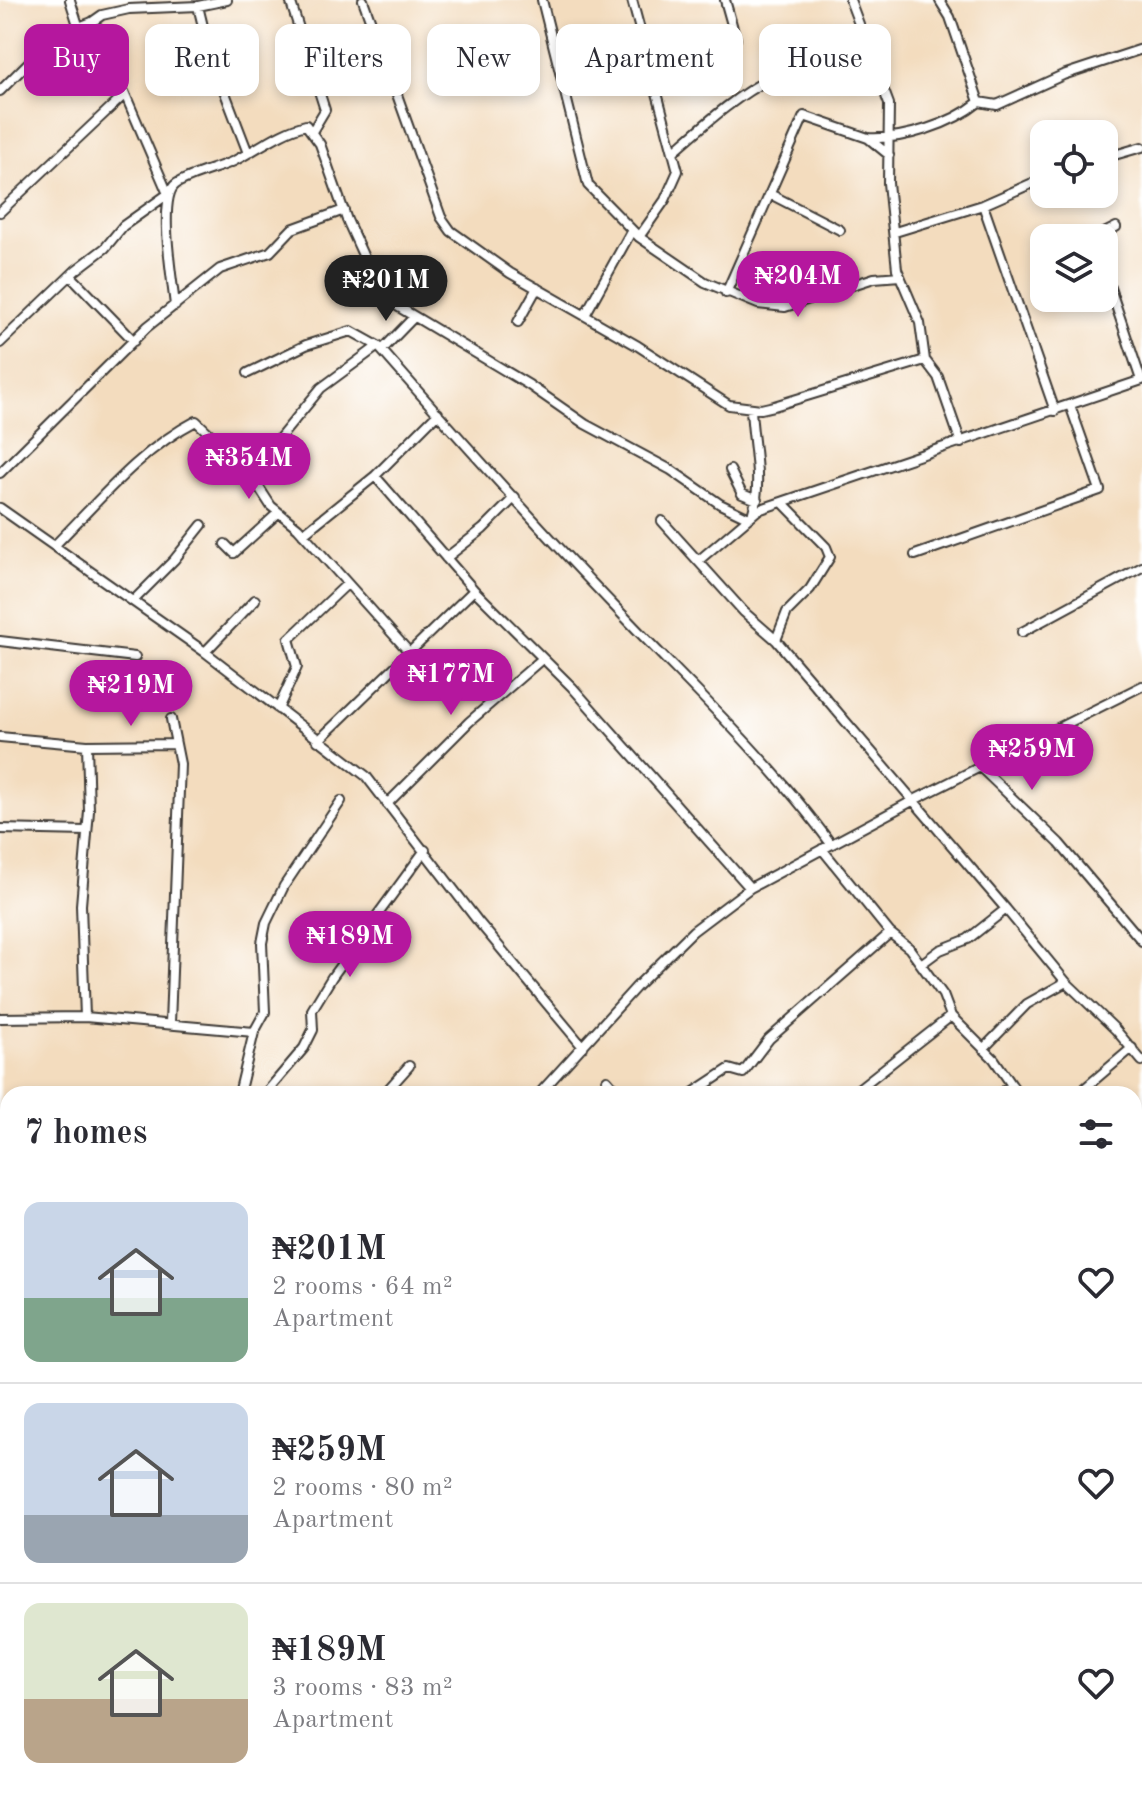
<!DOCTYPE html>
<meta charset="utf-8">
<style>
body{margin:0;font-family:"Old Standard TT",serif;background:#f7f7f7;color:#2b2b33;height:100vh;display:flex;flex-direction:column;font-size:30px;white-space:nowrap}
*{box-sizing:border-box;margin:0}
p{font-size:26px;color:#7c7c81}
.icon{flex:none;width:44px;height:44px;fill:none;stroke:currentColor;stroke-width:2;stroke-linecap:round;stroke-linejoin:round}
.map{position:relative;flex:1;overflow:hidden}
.panel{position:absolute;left:0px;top:1086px;width:1142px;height:714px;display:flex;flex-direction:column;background:#fff;border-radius:24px 24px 0 0;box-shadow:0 4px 12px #0003}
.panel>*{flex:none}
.banner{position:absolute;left:24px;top:24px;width:1094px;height:72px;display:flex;gap:16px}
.fabs{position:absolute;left:1030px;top:120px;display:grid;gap:16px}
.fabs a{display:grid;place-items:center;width:88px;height:88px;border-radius:16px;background:#fff;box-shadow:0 4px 12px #0003;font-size:40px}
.price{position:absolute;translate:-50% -68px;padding:0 18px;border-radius:28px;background:#b5179e;color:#fff;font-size:26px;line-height:52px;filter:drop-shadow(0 2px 4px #0008)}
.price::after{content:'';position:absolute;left:50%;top:48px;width:24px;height:18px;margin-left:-12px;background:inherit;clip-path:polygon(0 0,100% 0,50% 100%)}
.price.on{background:#222;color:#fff}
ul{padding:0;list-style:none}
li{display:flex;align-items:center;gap:24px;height:200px;padding:0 24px}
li+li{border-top:2px solid #e1e1e2}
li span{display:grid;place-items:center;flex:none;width:224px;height:160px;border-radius:16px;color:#555}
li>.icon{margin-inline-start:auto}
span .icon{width:96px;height:96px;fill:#fffc;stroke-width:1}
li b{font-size:34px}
h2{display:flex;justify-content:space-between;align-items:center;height:96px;padding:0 24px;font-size:34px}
.tag{padding:0 28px;border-radius:16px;background:#fff;box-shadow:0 4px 12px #0003;font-size:28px;line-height:72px}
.tag.on{background:#b5179e;color:#fff}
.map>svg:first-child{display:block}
</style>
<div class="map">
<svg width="1142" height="1799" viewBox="0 0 1142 1799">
<rect width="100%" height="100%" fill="#fff"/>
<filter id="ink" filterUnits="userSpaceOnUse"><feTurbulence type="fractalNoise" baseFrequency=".0125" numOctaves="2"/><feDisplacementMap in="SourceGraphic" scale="16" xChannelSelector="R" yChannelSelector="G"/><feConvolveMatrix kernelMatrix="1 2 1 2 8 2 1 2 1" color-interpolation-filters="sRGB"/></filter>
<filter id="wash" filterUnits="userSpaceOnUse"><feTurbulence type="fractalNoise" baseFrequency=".006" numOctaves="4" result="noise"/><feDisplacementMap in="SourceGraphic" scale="32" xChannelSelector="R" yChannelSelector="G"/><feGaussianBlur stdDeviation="1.8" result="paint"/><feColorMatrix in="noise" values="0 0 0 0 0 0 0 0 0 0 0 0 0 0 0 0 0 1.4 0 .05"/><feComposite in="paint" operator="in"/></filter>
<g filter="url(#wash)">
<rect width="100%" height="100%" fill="#f3dcbe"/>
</g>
<g filter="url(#ink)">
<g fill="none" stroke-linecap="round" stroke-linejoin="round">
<defs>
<path id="minor" d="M70 0 78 25
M290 0 325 110 313 130
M363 0 441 217 451 231 510 273 638 346 729 405 761 409 774 406 925 360
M542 0 588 185 639 237 705 282 758 304 785 307 874 278 900 276
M632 0 678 171 665 200 639 237
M725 0 736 39
M850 0 889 104 888 183 897 269 920 323 925 360 938 377 961 443
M940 1 950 17 979 102
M198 6 209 51 248 153
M0 91 55 36 92 22 102 15 129 9 198 6 227 0
M868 138C903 140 952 124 979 102L997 105 1063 75 1142 49
M673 152C734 99 790 44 878 68
M1104 158 1142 147
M770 194 840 230
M983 205 1055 411
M0 212 125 94
M895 232 983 205 1044 178
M1094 238 1116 227
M1104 270 1141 380
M72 277 134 341
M726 293 804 116 868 138 889 155
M175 306C173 283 157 197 176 184 192 174 216 169 234 161 258 149 280 131 306 125L320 144 347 220 382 297 529 385 585 424 671 470 720 504 747 517
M585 315 632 230
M518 322 537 288
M0 343 76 270 105 248 123 226 168 194 125 94 90 30 92 22
M382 350 414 317
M248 373 306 345 351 331 378 346C457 436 536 525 619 611 691 687 770 760 831 844
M751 408C752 441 763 481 753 512
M247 469 274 445 321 388 378 346
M730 470 742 494 757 500
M0 473 147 327 220 269 270 252 292 229 344 210
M0 508 205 652 366 776 477 920 583 1047
M662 521 744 612 776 640 1006 909 968 939 940 950 921 964
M303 534 375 476 438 413
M225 544 234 553 278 513
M54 546C98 502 140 450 196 421L247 469 271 506 298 528 410 653
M915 555 1100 490 1070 405
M446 558 483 529 515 497
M698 561 758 510 1142 380
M474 590 572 687 750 888
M133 601 174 560 202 525
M1022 632 1142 567
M776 640 787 612 810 589 830 557 826 547 784 504
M0 641 135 657
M205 652 255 600
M278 709 297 667 289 639 347 584
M0 737 87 745 89 811 81 905 85 1017
M318 741 474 590 375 476
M87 745 176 744
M980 767 1059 843 1142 941
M387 804 469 722 542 659
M0 829 86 831
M822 849 890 933 909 948 943 995 951 1016 994 1059 1018 1094
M1006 909 1066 982 1115 1029 1142 1061
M0 1018 85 1017 254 1032
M170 1023 180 764 171 719
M984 1048 1027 1004 1066 982
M607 1080 619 1094
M239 1094 254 1032 265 1012 262 943 266 923 284 886 341 801
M265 1094 304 1048 313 1030 312 1010 332 977 425 850
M384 1094 409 1066
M539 1094 637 986 693 931 750 888 916 799 1142 686
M691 1094 729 1069 743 1073 769 1039 890 933
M852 1094 951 1016
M1000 1094 1012 1085
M1078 1094 1132 1048
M1134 1166 1142 1160
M0 1202H8
M1134 1228 1141 1238
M0 1398 8 1456
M0 1519 8 1506
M0 1521 8 1530
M1134 1650 1142 1653
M0 1673 8 1664
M1134 1720 1142 1699
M1134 1774 1142 1777
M73 1792 76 1799
M133 1792 142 1799
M284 1792 292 1799
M407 1792 412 1799
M905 1792 906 1799
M1075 1792 1094 1799
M627 1799 720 1792
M882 1799 893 1792
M996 1799 999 1792"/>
</defs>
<use href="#minor" stroke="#3c3934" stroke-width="12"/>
<use href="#minor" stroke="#fff" stroke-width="8"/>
</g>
</g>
</svg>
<div class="fabs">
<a><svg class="icon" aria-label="locate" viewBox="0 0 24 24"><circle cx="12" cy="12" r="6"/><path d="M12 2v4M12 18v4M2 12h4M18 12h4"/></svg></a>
<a><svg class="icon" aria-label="layers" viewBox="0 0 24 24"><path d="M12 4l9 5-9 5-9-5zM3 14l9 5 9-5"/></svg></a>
</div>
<b class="price" style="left:798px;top:319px">₦204M</b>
<b class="price on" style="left:386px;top:323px">₦201M</b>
<b class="price" style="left:249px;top:501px">₦354M</b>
<b class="price" style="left:451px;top:717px">₦177M</b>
<b class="price" style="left:131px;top:728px">₦219M</b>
<b class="price" style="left:1032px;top:792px">₦259M</b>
<b class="price" style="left:350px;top:979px">₦189M</b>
<div class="banner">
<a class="tag on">Buy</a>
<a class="tag">Rent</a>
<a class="tag">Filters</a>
<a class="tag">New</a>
<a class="tag">Apartment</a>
<a class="tag">House</a>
</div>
<section class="panel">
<h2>7 homes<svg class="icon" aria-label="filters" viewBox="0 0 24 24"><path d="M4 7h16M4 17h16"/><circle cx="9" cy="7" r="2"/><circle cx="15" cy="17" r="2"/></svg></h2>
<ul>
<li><span style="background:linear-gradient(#c9d6e8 60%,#7fa58c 0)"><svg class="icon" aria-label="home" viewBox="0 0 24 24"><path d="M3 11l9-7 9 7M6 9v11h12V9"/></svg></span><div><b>₦201M</b><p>2 rooms · 64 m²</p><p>Apartment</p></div><svg class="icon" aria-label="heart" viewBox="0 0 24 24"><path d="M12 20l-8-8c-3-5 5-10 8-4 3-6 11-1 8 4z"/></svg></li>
<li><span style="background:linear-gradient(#c9d6e8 70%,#9aa5b1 0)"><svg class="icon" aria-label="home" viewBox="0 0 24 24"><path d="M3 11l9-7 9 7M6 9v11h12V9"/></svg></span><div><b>₦259M</b><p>2 rooms · 80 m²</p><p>Apartment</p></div><svg class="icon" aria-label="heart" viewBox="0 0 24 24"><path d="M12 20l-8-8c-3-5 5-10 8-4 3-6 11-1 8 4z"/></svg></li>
<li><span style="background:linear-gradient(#dfe7d0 60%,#b9a48a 0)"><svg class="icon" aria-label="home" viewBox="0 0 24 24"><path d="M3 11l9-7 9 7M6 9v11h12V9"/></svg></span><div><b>₦189M</b><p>3 rooms · 83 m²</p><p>Apartment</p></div><svg class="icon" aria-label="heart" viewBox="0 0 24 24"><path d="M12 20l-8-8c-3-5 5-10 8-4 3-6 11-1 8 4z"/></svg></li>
</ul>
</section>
</div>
